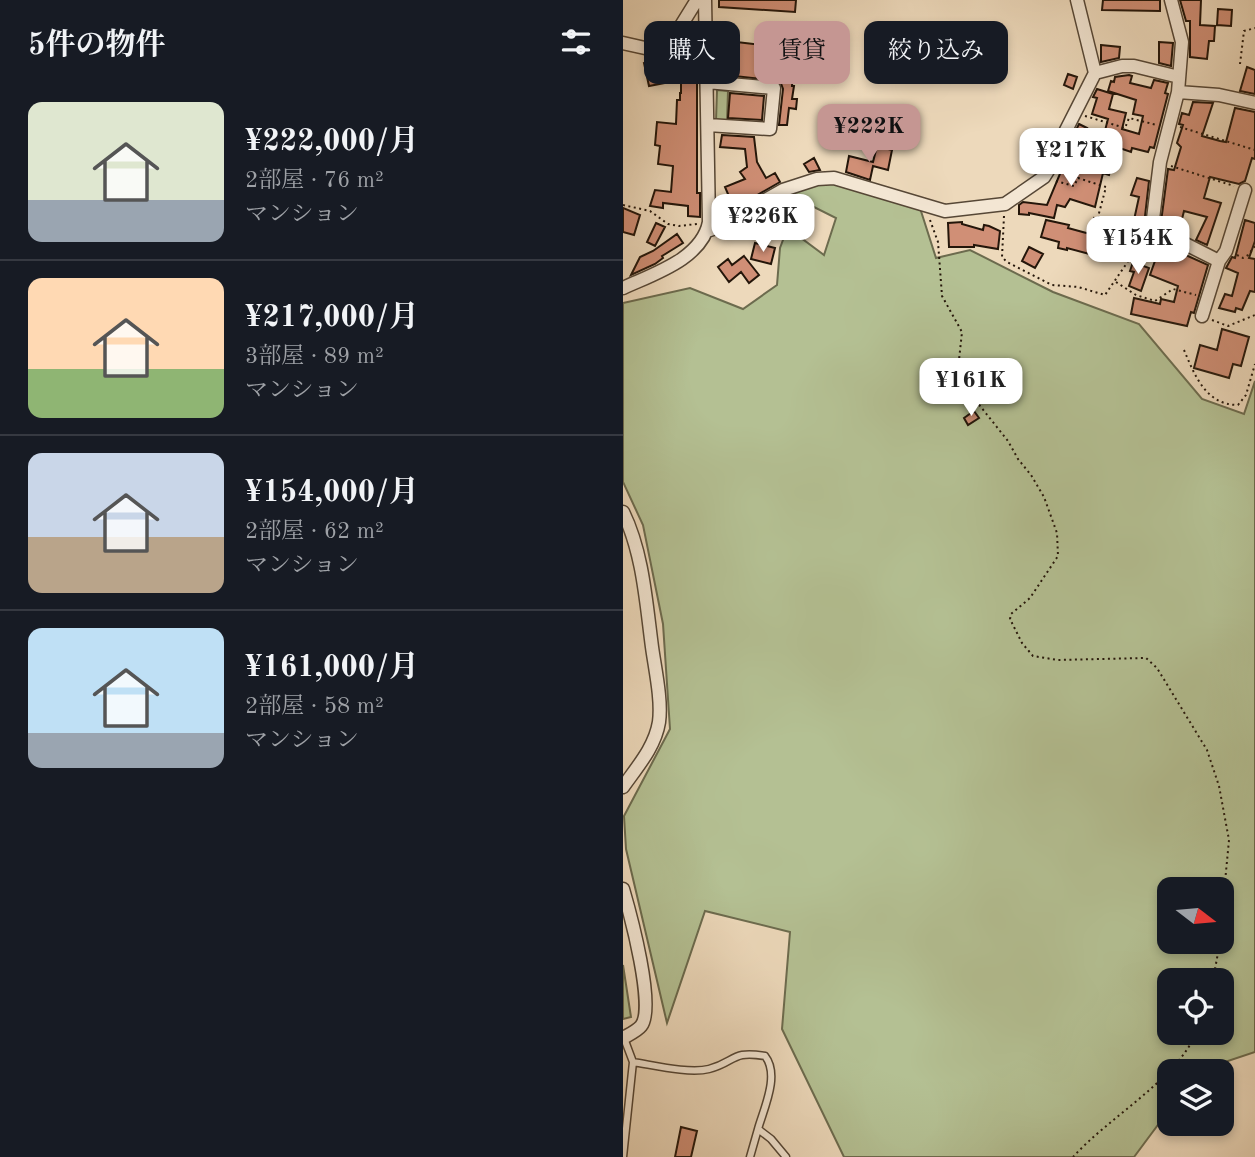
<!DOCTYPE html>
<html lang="ja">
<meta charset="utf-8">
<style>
body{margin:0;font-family:"Old Standard TT","Noto Serif JP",serif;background:#242831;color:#f1f3f6;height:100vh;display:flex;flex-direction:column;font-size:26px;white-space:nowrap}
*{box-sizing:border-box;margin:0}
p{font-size:23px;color:#9ea1a6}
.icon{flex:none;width:38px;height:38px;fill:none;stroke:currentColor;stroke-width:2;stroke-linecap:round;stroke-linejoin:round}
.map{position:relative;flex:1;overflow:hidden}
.details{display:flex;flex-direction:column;background:#171b24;width:623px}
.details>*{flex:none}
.hud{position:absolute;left:21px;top:21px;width:506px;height:63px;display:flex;gap:14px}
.needle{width:46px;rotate:106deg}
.tools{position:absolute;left:534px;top:877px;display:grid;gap:14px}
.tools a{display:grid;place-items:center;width:77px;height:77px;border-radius:14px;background:#171b24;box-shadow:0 4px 10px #0003;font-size:35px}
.price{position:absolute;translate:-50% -60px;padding:0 16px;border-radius:14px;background:#fff;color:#222;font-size:23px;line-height:46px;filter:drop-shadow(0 2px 4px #0008)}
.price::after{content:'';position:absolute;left:50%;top:42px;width:21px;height:16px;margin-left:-10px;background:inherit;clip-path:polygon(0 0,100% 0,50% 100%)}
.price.current{background:#c59692;color:#111}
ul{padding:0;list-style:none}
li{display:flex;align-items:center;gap:21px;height:175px;padding:0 28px}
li+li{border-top:2px solid #363941}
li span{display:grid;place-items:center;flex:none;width:196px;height:140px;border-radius:14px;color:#555}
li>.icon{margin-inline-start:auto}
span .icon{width:84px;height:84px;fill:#fffc;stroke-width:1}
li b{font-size:30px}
h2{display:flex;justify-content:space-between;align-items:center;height:84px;padding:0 28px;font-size:30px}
.pill{padding:0 24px;border-radius:14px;background:#171b24;box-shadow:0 4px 10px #0003;font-size:24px;line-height:63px}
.pill.current{background:#c59692;color:#111}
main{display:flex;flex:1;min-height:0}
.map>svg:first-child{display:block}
</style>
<main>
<section class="details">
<h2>5件の物件<svg class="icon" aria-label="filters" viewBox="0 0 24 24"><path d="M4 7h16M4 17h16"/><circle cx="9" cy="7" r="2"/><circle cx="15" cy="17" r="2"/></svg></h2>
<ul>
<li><span style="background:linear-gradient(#dfe7d0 70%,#9aa5b1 0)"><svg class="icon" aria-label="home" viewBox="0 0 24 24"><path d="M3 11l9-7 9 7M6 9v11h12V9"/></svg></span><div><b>¥222,000/月</b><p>2部屋 · 76 m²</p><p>マンション</p></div></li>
<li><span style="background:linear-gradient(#ffd9b3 65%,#8fb573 0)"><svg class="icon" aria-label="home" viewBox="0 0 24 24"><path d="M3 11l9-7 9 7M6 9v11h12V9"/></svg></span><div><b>¥217,000/月</b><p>3部屋 · 89 m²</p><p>マンション</p></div></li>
<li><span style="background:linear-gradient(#c9d6e8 60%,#b9a48a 0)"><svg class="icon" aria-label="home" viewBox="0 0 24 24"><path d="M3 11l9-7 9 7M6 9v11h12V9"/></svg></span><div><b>¥154,000/月</b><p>2部屋 · 62 m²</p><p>マンション</p></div></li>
<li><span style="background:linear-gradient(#bfe0f5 75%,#9aa5b1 0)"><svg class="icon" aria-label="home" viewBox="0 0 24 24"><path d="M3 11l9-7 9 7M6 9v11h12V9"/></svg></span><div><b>¥161,000/月</b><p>2部屋 · 58 m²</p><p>マンション</p></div></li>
</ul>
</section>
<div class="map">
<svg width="632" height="1157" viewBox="0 0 632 1157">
<rect width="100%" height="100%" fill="#edd9bb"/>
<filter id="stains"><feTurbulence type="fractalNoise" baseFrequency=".00286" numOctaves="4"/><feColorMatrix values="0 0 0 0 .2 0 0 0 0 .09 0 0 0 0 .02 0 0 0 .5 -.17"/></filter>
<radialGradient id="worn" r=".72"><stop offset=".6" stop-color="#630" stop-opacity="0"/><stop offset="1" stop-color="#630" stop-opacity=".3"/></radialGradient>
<path fill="#b4c093" stroke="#6c6b4e" stroke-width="2" fill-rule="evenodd" d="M94 90 105 91 104 122 93 121Z
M214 182 297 208 313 258 347 250 430 292 516 324 579 399 621 414 632 381V1052L575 1071H546V1110L511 1157H221L159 1029 167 932 82 911 44 1023 3 849 1 816 47 729 40 624 20 525 0 482V303L67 288 120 309 154 285 157 248 163 232 178 238 201 255 213 218 161 192 194 183ZM546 889H598V942H546ZM546 980H598V1032H546Z
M0 965 8 1017 0 1019Z"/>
<path fill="#d08f76" stroke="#24160a" stroke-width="2" d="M96 0H173L172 12 96 7Z
M480 0H537V11L479 10Z
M557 0H578L577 25 592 26 591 41H586L584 59 567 57V21H563Z
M595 9 609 10 608 26 594 25Z
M105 41 156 47 157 42 172 44 169 86H171L169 99H174L173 109 166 108 164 125H156L160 89 157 81 93 74 94 63 102 64Z
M536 42 550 43 548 66 536 63Z
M478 45 497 47 496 58 478 62Z
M37 60 42 83 26 86 21 63Z
M66 62H74V193H77V217L65 216V206L40 203V208L27 206 32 190 48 192 50 166 35 164 37 146 32 145 34 122 53 124 54 100H57V93H58V75H66Z
M624 67 632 70V94L617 91Z
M445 74 454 77 450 89 441 85Z
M506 75 509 76 507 83 528 88 531 80 545 83 542 93 545 94 531 148 527 147 525 152 509 148 508 152 479 142 485 119 469 114 474 98 470 97 474 89 490 94 486 109 503 113 499 129 516 134 520 116 510 114 513 100 485 91 488 81 491 82 492 77Z
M107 93 141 96 139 120 105 118Z
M570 102 590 103 579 136 597 141 603 142 612 108 632 112V159L629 158 622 181 616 184 587 177 581 198 598 203 584 245 573 240 584 217 561 211 556 231 538 222 545 169 551 170 558 147 554 143 560 125 556 124 559 113 566 115Z
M456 124 464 128 457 138 450 136Z
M99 135 131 137 134 162 143 178 152 173 157 182 119 204 120 206 108 214 104 203 108 201 102 187 122 179 117 172 124 167 122 149 97 147Z
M254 146 269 150 265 170 250 166 247 180 223 172 226 156 250 162Z
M444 157 469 165 470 162 488 167 486 175 480 173 472 207 447 199 442 207 434 205 431 218 406 213V215L396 214V205L400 202 424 205Z
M191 158 197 170 186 172 181 164Z
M514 178 526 181 522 216 508 258 490 253 498 236 505 239 516 221 511 220 516 197 508 195Z
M0 208 17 215 11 235 0 232Z
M471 218 484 222 474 256 444 248V250L435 248 436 242 418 237 423 220 446 225 445 228 467 234Z
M622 220 632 223V241L626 258 632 259V292L627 291 619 310 613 308 612 312 596 308 602 294 609 296 615 273 603 268 609 257 612 258Z
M339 222V224L360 230 361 225 366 226 377 231 375 249 351 245V247H326L325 223Z
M33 223 42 227 32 246 24 242Z
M54 234 60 243 39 256 40 258 32 264 8 275 17 257 30 251Z
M132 243 152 248 148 264 128 259Z
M538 244 585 265 571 313 568 312 564 326 508 314 511 298 537 304 538 299 551 302 555 286 527 275Z
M406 247 420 254 412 268 399 261Z
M121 256 136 275 126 283 118 272 106 282 95 267 105 259 109 265Z
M510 262 526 268 518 291 506 286 511 272 507 271Z
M599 329 626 337 618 366 610 364 606 378 571 368 577 345 594 350Z
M351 411 356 418 345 425 341 418Z
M58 1127 74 1131 68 1157H52Z"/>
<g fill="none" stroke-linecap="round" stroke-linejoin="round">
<defs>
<path id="service" d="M10 1062C30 1065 66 1074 86 1069 113 1062 108 1050 142 1056 157 1075 141 1108 135 1129L148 1139 163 1157
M0 1157 10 1062 1 1038
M127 1157 135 1129"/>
<path id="minor" d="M454 0 472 73
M548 0 559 42 555 92 537 162 529 227 596 261 579 316
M0 43 22 48H40L51 37 72 3 76 0
M472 73 499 66H511L556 77
M84 82 151 88 147 129 85 125
M555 92 596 95 632 103
M84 231 117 220 135 204 160 190 194 179 211 178 322 211 382 204 421 177 426 169 434 148 472 73
M596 261 603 251 622 190
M0 288C30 274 79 259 86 222L82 0
M0 512C20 553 23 602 29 647 32 669 39 700 36 722 32 747 14 767 0 787
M0 889C7 913 33 1008 18 1026 14 1031 5 1035 0 1038"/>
</defs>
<use href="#service" stroke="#564736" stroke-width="9"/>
<use href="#minor" stroke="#564736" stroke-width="15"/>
<path stroke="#24160a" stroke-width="2" stroke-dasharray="2 3.5" stroke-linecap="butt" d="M617 64 621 31 632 28
M462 116 502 128 506 118 534 125
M557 127 632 150
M548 166 611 186
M433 181 451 186 455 178 483 187 475 217 517 224
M0 205 27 211 45 224 56 226 74 224
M381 216 379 257 384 262 429 285 455 287 482 295 523 235
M307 220 315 242 319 296 339 332 336 360 338 382 385 441 395 459 408 475 421 497 434 533 435 556 407 598 388 614 387 619 399 643 410 656 435 660 523 658 534 668 584 750 596 786 606 840 598 924
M614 255 620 258 625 255 632 246
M493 282 513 295 532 301 550 289 573 295
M589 320 605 326 632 315
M561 350C572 376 583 405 615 405L623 395 632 364
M590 980 597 942
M450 1157C486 1117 552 1081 574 1032"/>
<use href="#service" stroke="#f3e6d3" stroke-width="6"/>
<use href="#minor" stroke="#f3e6d3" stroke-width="12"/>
</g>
<rect width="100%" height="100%" filter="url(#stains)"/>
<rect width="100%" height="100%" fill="url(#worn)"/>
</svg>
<div class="tools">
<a><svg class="needle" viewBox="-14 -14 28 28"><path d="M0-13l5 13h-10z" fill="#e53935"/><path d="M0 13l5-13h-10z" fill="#9ea1a6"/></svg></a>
<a><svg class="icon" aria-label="locate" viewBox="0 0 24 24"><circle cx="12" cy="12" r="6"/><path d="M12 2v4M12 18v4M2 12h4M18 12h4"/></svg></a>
<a><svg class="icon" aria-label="layers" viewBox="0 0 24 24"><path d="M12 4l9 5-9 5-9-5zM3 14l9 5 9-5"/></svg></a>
</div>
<b class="price current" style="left:246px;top:164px">¥222K</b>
<b class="price" style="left:448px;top:188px">¥217K</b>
<b class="price" style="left:140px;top:254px">¥226K</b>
<b class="price" style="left:515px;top:276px">¥154K</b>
<b class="price" style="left:348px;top:418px">¥161K</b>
<div class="hud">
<a class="pill">購入</a>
<a class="pill current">賃貸</a>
<a class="pill">絞り込み</a>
</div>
</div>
</main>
